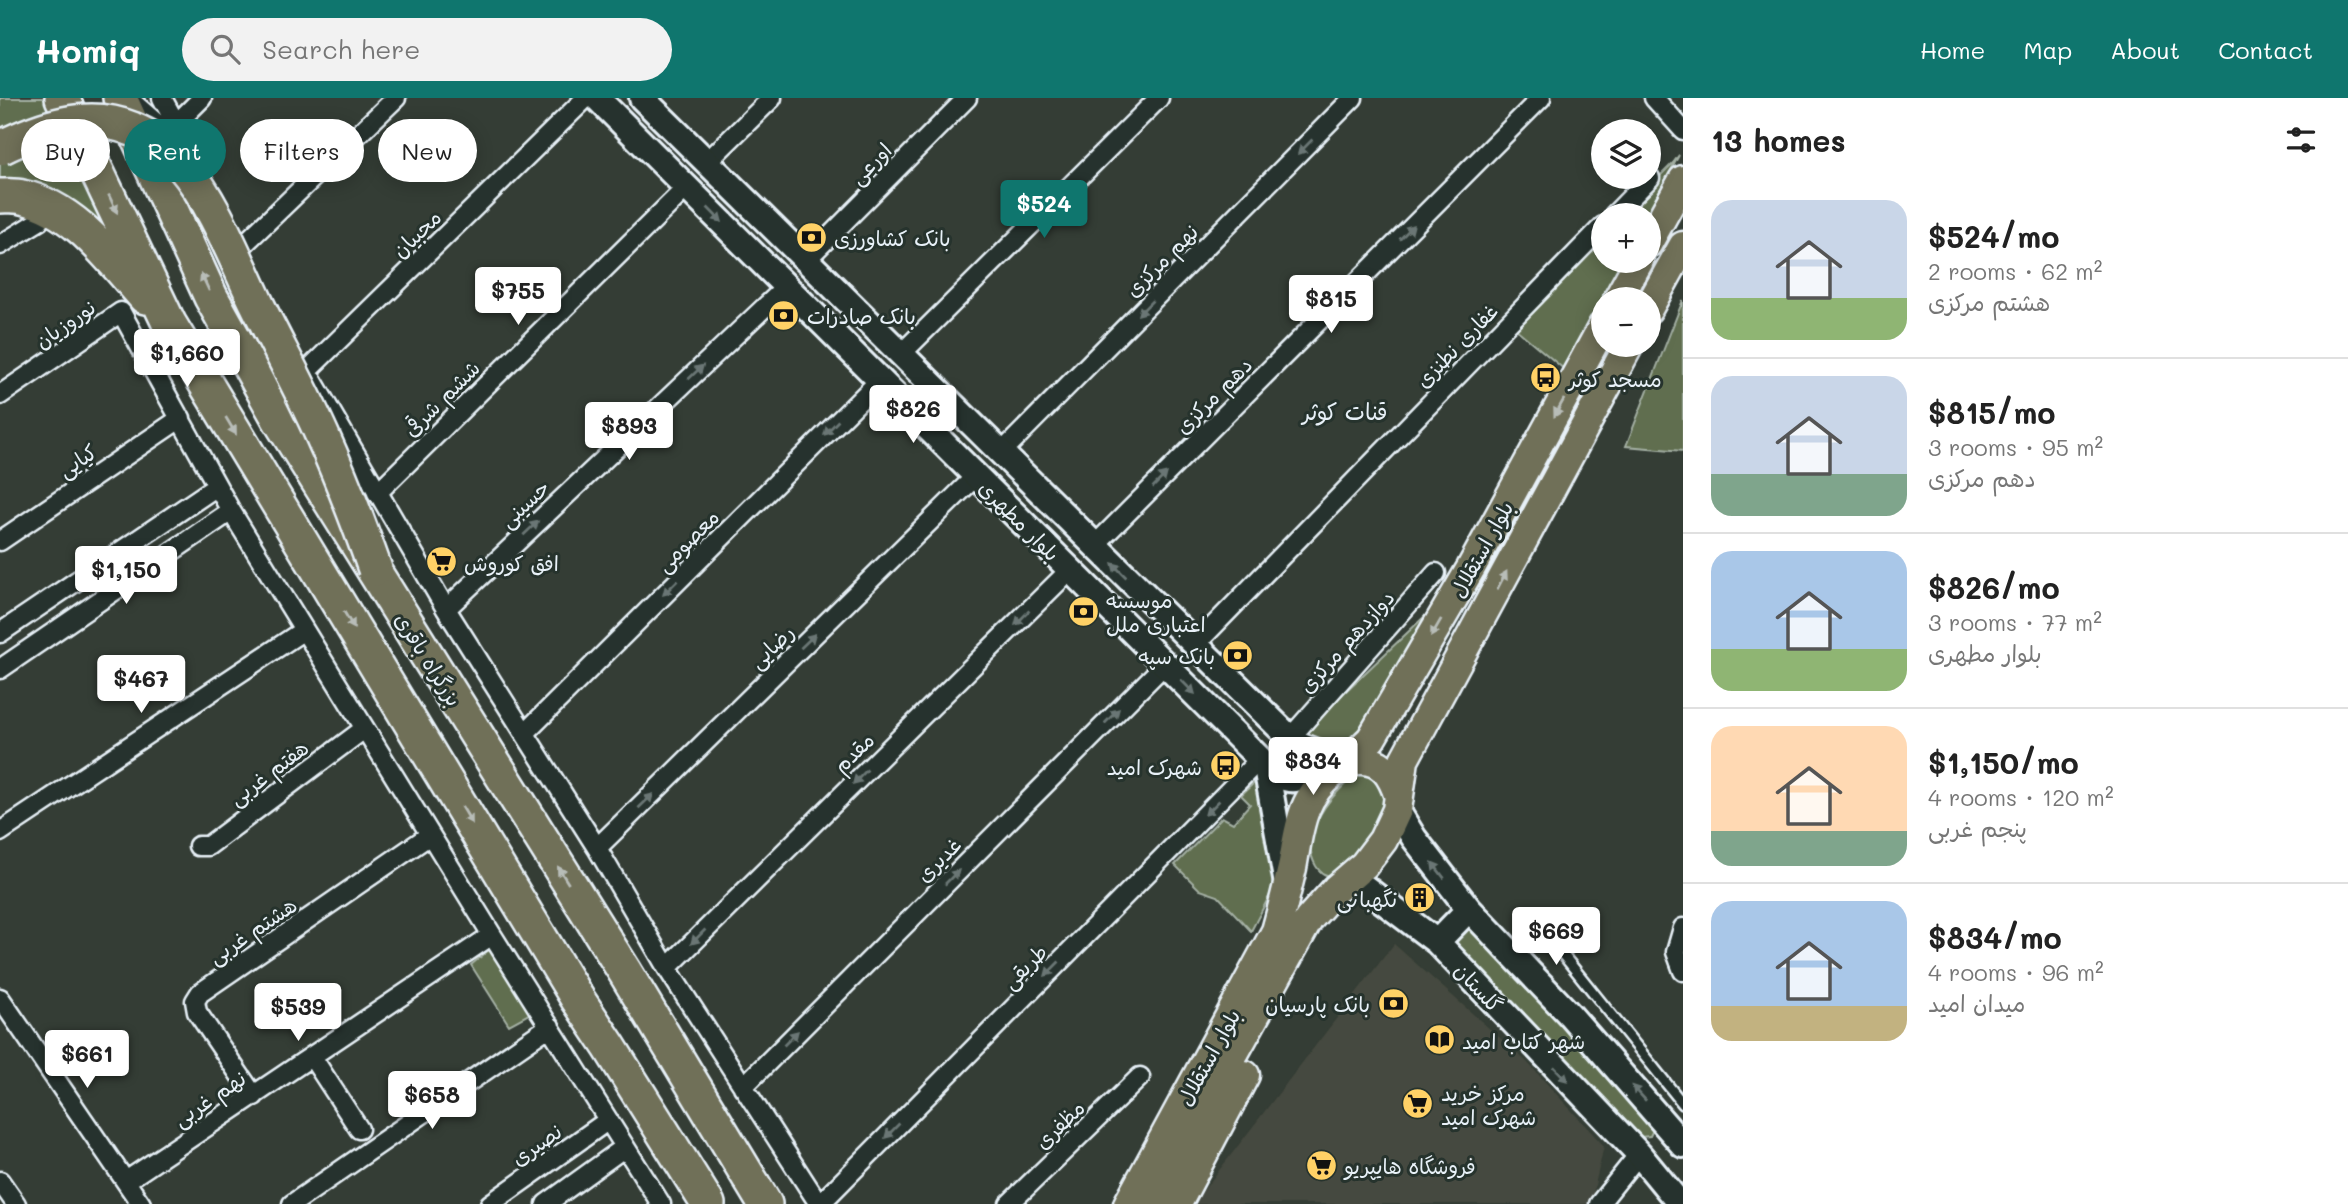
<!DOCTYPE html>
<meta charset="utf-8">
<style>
body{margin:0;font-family:Mali,"Playpen Sans Arabic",sans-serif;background:#f2f2f2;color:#222;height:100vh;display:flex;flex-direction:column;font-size:26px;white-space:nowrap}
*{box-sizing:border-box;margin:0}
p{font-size:23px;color:#767676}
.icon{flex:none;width:38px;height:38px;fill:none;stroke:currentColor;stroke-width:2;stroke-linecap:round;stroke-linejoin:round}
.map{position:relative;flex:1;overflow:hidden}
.details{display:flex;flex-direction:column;background:#fff;width:665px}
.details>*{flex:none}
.top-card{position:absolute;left:21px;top:21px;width:665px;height:63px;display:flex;gap:14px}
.tools{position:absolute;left:1591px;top:21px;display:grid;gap:14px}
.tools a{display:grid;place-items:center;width:70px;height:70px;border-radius:50%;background:#fff;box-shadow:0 4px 18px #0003;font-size:35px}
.price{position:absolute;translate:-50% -60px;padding:0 16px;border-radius:7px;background:#fff;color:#222;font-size:23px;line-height:46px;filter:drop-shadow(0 2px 4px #0008)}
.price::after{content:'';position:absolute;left:50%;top:42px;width:21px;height:16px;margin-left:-10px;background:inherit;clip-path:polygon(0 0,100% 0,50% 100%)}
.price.current{background:#0f766e;color:#fff}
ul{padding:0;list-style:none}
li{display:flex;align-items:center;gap:21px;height:175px;padding:0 28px}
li+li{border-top:2px solid #e0e0e0}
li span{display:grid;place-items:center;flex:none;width:196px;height:140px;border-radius:21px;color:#555}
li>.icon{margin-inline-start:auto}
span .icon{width:84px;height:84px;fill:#fffc;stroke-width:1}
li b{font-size:30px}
h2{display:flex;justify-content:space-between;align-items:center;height:84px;padding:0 28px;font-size:30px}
.tag{padding:0 24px;border-radius:32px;background:#fff;box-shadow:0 4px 18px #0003;font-size:24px;line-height:63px}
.tag.current{background:#0f766e;color:#fff}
header{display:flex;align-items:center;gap:42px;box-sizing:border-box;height:98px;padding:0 35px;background:#0f766e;color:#fff}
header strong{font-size:33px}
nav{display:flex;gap:38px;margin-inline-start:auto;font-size:24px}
.search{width:490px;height:63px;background:#f2f2f2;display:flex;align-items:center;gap:18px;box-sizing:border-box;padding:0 24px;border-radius:38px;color:#767676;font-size:26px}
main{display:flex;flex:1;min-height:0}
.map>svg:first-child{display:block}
</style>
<header>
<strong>Homiq</strong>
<div class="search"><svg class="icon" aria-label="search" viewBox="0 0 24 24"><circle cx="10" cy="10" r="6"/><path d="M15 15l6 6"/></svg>Search here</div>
<nav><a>Home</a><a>Map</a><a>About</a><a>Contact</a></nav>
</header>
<main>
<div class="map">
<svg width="1683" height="1106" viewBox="0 0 1683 1106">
<rect width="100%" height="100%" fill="#343d35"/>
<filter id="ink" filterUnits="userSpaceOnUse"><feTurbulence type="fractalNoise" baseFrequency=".0143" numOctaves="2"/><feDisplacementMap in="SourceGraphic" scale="14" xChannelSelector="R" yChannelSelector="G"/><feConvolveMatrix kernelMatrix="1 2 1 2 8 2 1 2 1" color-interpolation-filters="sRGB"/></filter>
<g filter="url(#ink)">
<path fill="#45493f" d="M1394 846 1527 964 1604 1048 1592 1100 1587 1106H1193Z"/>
<path fill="#606e4f" stroke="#a4b0a4" stroke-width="2" d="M0 0H51L129 170 0 86Z
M1679 57 1647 117H1621L1673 65Z
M1603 137V163H1623L1565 272 1516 231Z
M1683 202V353L1626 348Z
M1445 499 1368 637C1341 648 1332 652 1307 637V630Z
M1360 676H1368L1377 679 1387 706 1378 733 1335 778C1326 778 1321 776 1316 768 1297 736 1333 691 1360 676Z
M1256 683 1261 691 1274 769 1273 784 1271 795 1251 833 1218 798 1200 792 1175 767 1222 719 1233 725 1250 706 1241 697Z
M1470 828 1493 849 1654 1030 1650 1038 1640 1039C1625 1025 1613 1008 1597 996L1454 844 1459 832Z
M490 851 531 915 509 927 471 867Z"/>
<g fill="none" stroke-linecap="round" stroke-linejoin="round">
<defs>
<path id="lane" d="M1547 837 1683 1006"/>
<path id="street" d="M162 0 200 70
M1654 0 1683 32
M129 1 171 38
M176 26 202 0
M707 64 772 0
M1614 117 1650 80
M0 147 39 123
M241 149 396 0
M806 162 967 0
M901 256 1159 0
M307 273 586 0
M313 283 446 511 597 750 667 870 819 1106
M0 297 121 214 231 413 492 837 661 1106
M1001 355 1353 0
M377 395 687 89
M0 443 181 320
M1094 448 1541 0
M446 511 786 189
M0 535 217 388
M1195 547 1603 128
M0 571 231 413
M526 634 880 282
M1290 640 1436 475
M0 734 304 532
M198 748H208L364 631
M597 750 976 378
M1683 830 1676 854 1683 873
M667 870 1070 472
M0 900 141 1106
M312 959 359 1031
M743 989 1165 566
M254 998 197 914 195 903 200 895 430 737
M0 1083 16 1106
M126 1083 492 837
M292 1106 550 928
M490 1106 607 1023
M546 1106 625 1049
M820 1106 1260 661
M1009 1106 1140 979
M1599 1106 1639 1056"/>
<path id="secondary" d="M597 0 1260 661 1266 669 1286 781
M642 0 1290 640 1299 647 1346 665
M1266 669C1278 677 1292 688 1304 676L1305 665 1299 647
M1397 712 1414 740 1469 811 1570 917 1683 1047
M1351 779 1437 844 1639 1056 1680 1106
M1437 844 1469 811"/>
<path id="primary" d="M1648 145 1683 82
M1618 201 1639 163
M1648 211 1683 148
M1346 665 1371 641 1471 470 1603 228
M1128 1106 1276 833C1282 812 1287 791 1292 770 1299 732 1300 700 1334 674 1343 667 1351 661 1362 662 1384 663 1392 679 1398 696
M1150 1106 1309 821 1336 791 1364 767 1383 742 1397 712 1404 662 1629 247
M1177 1106 1245 977"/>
<path id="highway" d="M62 0 169 225 577 900 609 948 708 1106
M120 0 211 199 279 321 625 874 765 1106
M0 98C7 98 15 97 22 99 75 110 111 161 145 199"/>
</defs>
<use href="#lane" stroke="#e8f1f8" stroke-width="14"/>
<use href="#street" stroke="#e8f1f8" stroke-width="23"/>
<use href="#secondary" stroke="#e8f1f8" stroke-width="30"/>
<use href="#primary" stroke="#e8f1f8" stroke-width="33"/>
<use href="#highway" stroke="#e8f1f8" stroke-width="38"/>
<use href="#lane" stroke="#26332d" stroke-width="9"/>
<use href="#street" stroke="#26332d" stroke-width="18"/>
<use href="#secondary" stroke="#26332d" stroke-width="24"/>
<use href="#primary" stroke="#706f59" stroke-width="28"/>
<use href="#highway" stroke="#706f59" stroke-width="33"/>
<defs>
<path id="highway-bridge" d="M0 50C40 30 88 12 132 31 152 39 169 52 183 68 213 103 236 162 256 204 278 249 302 292 322 337 342 381 359 426 375 471"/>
</defs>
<use href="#highway-bridge" stroke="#e8f1f8" stroke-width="38" stroke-linecap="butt"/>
<use href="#highway-bridge" stroke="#706f59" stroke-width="33"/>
</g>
<defs><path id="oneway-solid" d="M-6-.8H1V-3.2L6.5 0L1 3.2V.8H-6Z" transform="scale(1.75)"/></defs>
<g fill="#6a7674">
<use href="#oneway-solid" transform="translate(1305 49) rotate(135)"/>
<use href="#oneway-solid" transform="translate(715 117) rotate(45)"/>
<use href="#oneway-solid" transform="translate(1407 134) rotate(-45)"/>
<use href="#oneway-solid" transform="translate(1145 210) rotate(135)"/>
<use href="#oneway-solid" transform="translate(696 274) rotate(-43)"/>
<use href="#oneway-solid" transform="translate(831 330) rotate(135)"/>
<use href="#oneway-solid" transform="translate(1160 382) rotate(-45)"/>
<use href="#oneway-solid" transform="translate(531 430) rotate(-43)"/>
<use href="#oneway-solid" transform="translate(1119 472) rotate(-135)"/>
<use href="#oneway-solid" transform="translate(670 490) rotate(135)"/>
<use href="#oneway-solid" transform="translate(1022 520) rotate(135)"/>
<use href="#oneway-solid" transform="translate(808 543) rotate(-44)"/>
<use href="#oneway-solid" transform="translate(1188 589) rotate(45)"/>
<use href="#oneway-solid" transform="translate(1112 618) rotate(-45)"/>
<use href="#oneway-solid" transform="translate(860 679) rotate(135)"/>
<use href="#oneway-solid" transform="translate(646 703) rotate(-44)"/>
<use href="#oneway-solid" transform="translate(1212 710) rotate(135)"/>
<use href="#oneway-solid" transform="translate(1438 772) rotate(-128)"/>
<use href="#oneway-solid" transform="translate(952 779) rotate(-45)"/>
<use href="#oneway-solid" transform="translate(698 839) rotate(135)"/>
<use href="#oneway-solid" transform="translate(1052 871) rotate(135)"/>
<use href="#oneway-solid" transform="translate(791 940) rotate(-45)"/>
<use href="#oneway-solid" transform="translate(1561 976) rotate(46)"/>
<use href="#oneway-solid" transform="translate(1639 995) rotate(-132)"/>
<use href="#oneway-solid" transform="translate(892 1033) rotate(135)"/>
</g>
<g fill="#b8bdb8">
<use href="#oneway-solid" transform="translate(113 106) rotate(65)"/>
<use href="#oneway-solid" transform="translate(205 184) rotate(-115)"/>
<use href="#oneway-solid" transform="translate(1559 310) rotate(119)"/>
<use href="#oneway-solid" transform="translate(231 328) rotate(59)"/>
<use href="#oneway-solid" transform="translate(1502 482) rotate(-62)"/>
<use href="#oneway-solid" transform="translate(349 522) rotate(59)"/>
<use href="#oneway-solid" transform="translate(1436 530) rotate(120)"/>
<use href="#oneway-solid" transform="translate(467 717) rotate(59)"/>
<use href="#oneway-solid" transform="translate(563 777) rotate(-122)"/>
</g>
</g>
<defs>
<symbol id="bank-disc" viewBox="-11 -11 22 22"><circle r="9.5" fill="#ffd166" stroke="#26332d"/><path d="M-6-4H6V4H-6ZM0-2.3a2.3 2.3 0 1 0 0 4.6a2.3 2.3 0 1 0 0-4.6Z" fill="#111"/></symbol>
<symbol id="bus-disc" viewBox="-11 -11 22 22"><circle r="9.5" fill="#ffd166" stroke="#26332d"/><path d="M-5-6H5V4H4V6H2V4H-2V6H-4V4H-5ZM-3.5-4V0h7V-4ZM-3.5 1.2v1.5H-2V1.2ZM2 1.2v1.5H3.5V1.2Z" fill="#111"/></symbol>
<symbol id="supermarket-disc" viewBox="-11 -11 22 22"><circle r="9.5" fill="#ffd166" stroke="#26332d"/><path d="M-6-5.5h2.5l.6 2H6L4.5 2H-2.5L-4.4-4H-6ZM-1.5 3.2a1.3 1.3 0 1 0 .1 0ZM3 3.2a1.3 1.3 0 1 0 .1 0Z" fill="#111"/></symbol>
<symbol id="building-disc" viewBox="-11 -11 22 22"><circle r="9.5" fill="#ffd166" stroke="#26332d"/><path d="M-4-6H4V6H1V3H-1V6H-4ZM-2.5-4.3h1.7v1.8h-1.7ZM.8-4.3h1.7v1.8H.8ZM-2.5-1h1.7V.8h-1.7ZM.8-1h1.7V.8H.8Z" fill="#111"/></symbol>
<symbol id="library-disc" viewBox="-11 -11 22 22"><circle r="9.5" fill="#ffd166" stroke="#26332d"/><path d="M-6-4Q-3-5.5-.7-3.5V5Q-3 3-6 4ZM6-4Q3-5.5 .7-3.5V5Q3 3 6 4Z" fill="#111"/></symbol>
</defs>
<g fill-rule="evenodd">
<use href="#bank-disc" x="794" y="122" width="35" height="35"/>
<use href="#bank-disc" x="766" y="200" width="35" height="35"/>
<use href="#bus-disc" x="1528" y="262" width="35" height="35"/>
<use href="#supermarket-disc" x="424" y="446" width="35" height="35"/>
<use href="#bank-disc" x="1066" y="496" width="35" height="35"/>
<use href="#bank-disc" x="1220" y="540" width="35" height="35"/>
<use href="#bus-disc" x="1208" y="650" width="35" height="35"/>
<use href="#building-disc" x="1402" y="782" width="35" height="35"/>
<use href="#bank-disc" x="1376" y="888" width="35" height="35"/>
<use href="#library-disc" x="1422" y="924" width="35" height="35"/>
<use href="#supermarket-disc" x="1400" y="988" width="35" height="35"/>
<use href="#supermarket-disc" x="1304" y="1050" width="35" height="35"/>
</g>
<g text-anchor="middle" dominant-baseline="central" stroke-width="6" stroke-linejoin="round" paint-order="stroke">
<g font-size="21" fill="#e8f1f8" stroke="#26332d">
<text transform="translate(870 65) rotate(-45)">اورعی</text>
<text transform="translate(416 135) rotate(-44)">محبیان</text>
<text transform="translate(1161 162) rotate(-45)">نهم مرکزی</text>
<text transform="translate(65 225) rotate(-35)">نوروزیان</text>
<text transform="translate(1456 247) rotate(-46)">غفاری نطنزی</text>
<text transform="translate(1213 297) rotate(-45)">دهم مرکزی</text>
<text transform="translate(441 300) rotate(-45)">ششم شرقی</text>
<text transform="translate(77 362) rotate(-34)">کیایی</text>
<text transform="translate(524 405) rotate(-43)">حسینی</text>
<text transform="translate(1020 422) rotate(45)">بلوار مطهری</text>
<text transform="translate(687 442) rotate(-45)">معصومی</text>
<text transform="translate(1481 451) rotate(-61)">بلوار استقلال</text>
<text transform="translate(1346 543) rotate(-48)">دوازدهم مرکزی</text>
<text transform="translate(771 548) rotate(-44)">رضایی</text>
<text transform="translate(429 561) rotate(58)">بزرگراه باقری</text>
<text transform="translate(853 654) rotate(-44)">مقدم</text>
<text transform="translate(268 674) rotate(-37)">هفتم غربی</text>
<text transform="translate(938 761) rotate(-45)">غدیری</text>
<text transform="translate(252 832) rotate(-34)">هشتم غربی</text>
<text transform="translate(1024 868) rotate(-45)">طریقی</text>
<text transform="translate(1479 889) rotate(47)">گلستان</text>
<text transform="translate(1208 959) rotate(-61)">بلوار استقلال</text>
<text transform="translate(209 1000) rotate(-34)">نهم غربی</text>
<text transform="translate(1059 1026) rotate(-44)">مظفری</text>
<text transform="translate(536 1046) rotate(-35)">نصیری</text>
</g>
<g font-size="21" fill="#e8f1f8" stroke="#26332d" text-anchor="start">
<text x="834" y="139">بانک کشاورزی</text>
<text x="807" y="217">بانک صادرات</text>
<text x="1569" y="280">مسجد کوثر</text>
<text x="464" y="464">افق کوروش</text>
<text x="1106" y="501">موسسه<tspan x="1106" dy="24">اعتباری ملل</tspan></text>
<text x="1215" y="557" text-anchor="end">بانک سپه</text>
<text x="1202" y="668" text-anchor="end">شهرک امید</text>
<text x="1397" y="800" text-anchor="end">نگهبانی</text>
<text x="1370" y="905" text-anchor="end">بانک پارسیان</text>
<text x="1462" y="942">شهر کتاب امید</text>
<text x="1441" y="994">مرکز خرید<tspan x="1441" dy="24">شهرک امید</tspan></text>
<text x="1344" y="1067">فروشگاه هایپریو</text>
</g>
<g font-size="23" fill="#e8f1f8" stroke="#26332d">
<text x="1345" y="313">قنات کوثر</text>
</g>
</g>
</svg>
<div class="tools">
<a><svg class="icon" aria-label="layers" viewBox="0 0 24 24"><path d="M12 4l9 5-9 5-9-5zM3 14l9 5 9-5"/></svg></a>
<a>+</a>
<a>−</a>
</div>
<b class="price current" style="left:1044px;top:142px">$524</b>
<b class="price" style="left:518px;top:229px">$755</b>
<b class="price" style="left:1331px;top:237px">$815</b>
<b class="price" style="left:187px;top:291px">$1,660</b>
<b class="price" style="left:913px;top:347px">$826</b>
<b class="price" style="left:629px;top:364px">$893</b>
<b class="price" style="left:126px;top:508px">$1,150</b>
<b class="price" style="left:141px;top:617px">$467</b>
<b class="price" style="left:1313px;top:699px">$834</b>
<b class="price" style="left:1556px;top:869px">$669</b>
<b class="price" style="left:298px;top:945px">$539</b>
<b class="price" style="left:87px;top:992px">$661</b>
<b class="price" style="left:432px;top:1033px">$658</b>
<div class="top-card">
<a class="tag">Buy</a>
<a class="tag current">Rent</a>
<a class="tag">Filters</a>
<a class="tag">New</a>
</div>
</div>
<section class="details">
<h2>13 homes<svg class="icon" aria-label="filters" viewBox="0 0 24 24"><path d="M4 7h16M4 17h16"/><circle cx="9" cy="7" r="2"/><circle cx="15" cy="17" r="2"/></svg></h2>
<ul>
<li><span style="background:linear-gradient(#c9d6e8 70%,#8fb573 0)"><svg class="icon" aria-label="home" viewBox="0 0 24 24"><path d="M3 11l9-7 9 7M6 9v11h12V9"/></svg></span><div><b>$524/mo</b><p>2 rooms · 62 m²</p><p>هشتم مرکزی</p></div></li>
<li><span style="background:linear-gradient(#c9d6e8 70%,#7fa58c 0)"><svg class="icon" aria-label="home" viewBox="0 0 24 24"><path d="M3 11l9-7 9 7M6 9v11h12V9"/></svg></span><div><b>$815/mo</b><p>3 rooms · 95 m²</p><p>دهم مرکزی</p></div></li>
<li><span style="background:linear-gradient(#a9c7e8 70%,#8fb573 0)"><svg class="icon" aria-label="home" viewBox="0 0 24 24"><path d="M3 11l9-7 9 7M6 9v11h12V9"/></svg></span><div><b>$826/mo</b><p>3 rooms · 77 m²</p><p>بلوار مطهری</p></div></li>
<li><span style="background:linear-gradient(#ffd9b3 75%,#7fa58c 0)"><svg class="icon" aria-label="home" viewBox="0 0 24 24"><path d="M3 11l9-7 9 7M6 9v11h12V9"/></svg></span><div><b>$1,150/mo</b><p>4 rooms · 120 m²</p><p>پنجم غربی</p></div></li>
<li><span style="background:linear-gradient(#a9c7e8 75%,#c2b280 0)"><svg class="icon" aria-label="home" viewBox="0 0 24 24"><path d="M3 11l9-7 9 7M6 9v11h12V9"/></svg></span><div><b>$834/mo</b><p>4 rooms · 96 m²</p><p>میدان امید</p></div></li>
</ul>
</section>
</main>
